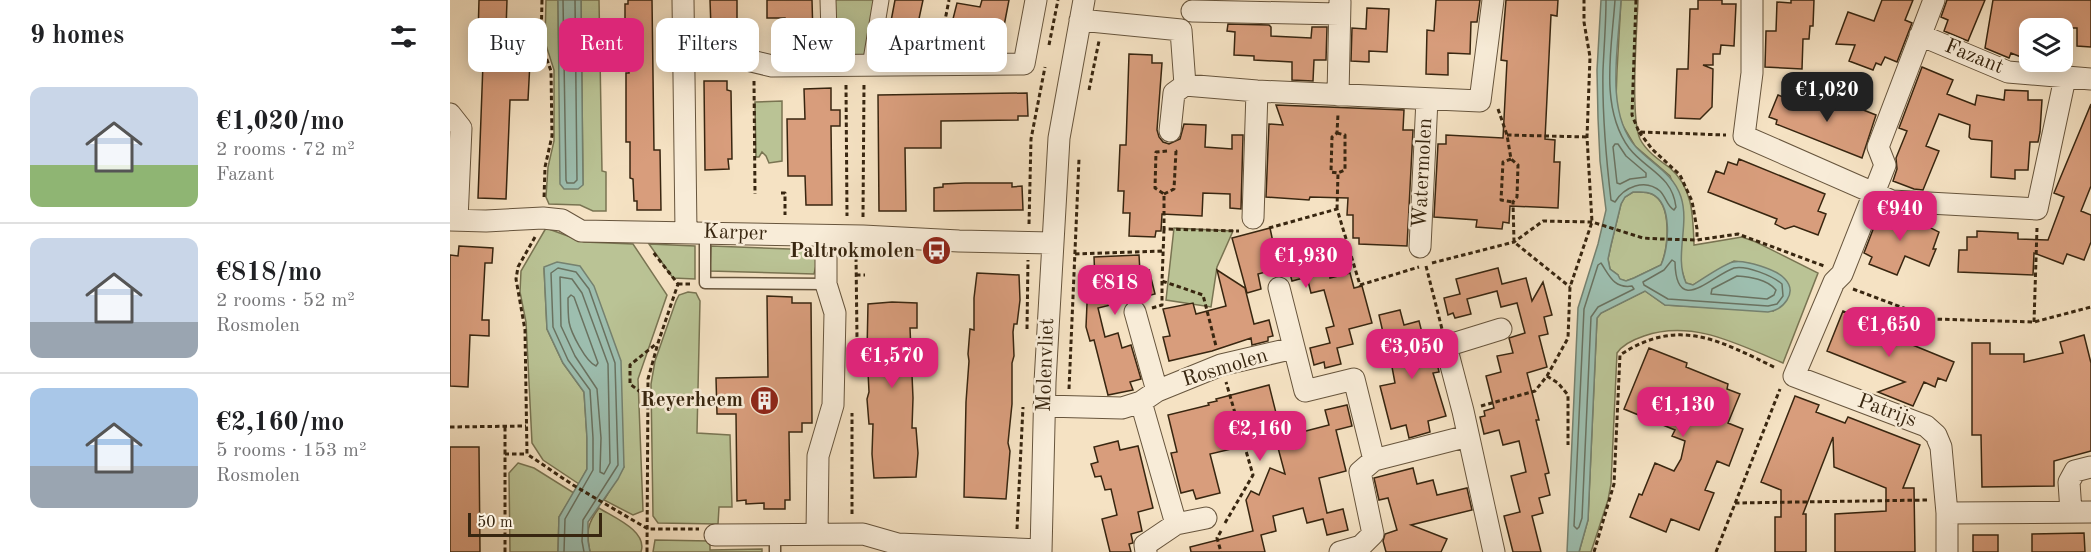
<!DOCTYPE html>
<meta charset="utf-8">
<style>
body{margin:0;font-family:"Old Standard TT",serif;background:#f2f2f2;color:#202124;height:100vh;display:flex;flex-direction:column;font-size:22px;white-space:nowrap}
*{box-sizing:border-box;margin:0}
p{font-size:20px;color:#757577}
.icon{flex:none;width:33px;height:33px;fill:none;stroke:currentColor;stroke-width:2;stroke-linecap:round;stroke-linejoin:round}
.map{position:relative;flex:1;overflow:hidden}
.drawer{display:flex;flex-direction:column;background:#fff;width:450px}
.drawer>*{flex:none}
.guide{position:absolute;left:18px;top:18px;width:570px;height:54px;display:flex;gap:12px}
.buttons{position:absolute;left:1569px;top:18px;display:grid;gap:12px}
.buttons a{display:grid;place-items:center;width:54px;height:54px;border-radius:12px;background:#fff;box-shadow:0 3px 15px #0003;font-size:30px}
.scale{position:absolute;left:18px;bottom:15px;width:134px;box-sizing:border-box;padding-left:6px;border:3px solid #382610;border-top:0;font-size:16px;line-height:21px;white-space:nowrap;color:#382610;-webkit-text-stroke:4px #f8ecd8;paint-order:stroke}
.price{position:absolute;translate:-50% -51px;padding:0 14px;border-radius:12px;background:#db2777;color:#fff;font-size:20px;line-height:39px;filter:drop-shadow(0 2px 3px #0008)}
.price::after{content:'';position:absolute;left:50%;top:36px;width:18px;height:14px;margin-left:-9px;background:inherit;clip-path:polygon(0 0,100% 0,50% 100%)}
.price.current{background:#222;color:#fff}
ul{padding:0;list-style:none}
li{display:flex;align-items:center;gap:18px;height:150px;padding:0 30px}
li+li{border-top:2px solid #e0e0e0}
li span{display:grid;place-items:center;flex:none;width:168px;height:120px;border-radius:12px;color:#555}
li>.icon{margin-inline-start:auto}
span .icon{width:72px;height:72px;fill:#fffc;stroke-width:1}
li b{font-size:26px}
h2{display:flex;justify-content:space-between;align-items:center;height:72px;padding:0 30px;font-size:26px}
.tag{padding:0 21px;border-radius:12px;background:#fff;box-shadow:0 3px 15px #0003;font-size:21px;line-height:54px}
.tag.current{background:#db2777;color:#fff}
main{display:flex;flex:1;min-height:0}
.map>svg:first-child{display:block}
</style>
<main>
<section class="drawer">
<h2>9 homes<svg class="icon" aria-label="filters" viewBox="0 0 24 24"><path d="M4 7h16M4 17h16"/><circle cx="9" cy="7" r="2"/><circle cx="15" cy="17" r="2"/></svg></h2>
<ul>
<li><span style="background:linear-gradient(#c9d6e8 65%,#8fb573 0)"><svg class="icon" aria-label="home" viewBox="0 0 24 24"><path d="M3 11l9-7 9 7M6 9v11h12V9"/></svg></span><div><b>€1,020/mo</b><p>2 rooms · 72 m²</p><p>Fazant</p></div></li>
<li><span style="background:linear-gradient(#c9d6e8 70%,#9aa5b1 0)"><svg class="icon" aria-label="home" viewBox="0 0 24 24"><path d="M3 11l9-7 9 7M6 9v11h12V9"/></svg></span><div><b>€818/mo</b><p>2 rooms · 52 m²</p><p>Rosmolen</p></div></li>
<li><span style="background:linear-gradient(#a9c7e8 65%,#9aa5b1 0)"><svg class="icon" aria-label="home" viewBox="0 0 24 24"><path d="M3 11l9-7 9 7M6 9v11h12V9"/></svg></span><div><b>€2,160/mo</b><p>5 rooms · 153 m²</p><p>Rosmolen</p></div></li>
</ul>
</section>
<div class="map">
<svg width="1641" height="552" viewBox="0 0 1641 552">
<rect width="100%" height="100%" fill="#f5e2c3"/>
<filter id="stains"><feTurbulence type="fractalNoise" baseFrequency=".00333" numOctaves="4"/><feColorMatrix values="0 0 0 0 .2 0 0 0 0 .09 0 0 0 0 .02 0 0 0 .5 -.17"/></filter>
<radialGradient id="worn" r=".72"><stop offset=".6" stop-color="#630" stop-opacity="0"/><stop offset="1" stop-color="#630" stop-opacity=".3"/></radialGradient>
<path fill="#bac395" stroke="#797452" stroke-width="1.5" d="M96 0H108L109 74 133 185 131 0H149L152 171 156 172V211H143L130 205 99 204 96 197 98 167 104 141V70L95 42Z
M385 0H426L415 56H386Z
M1171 0H1188C1187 29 1180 117 1190 139 1196 151 1209 160 1220 168 1243 188 1243 216 1244 245L1292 237 1306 242 1368 273 1333 363C1289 345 1243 319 1194 336 1185 339 1173 344 1167 353L1161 484 1158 500 1141 552H1129L1138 520 1147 318 1151 313 1195 291 1215 305 1323 311 1302 264 1284 261 1243 285 1236 283C1232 273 1231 264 1226 254L1232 231 1233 212 1220 176 1185 146 1173 126 1168 113 1166 99 1167 71Z
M332 101V161L319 163 316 156 312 152 309 157H306L305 102Z
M1183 192C1189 192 1196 191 1202 194 1223 204 1218 248 1211 265L1184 278 1176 281 1169 279 1168 275 1160 269 1158 259 1161 245 1171 204 1175 197Z
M96 228 134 242 183 244 217 295 188 379 193 511 183 515 154 500 174 467 94 268 97 329 113 363 134 392 137 438V469L129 484 93 460 82 443 76 322 70 292 71 271Z
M724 228 783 231 767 267 761 307 716 300Z
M199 244 245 246V279L223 278Z
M261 246 367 250 368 257 364 274 260 271Z
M238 292 246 293 250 301 247 433 280 435 282 507H269L268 524 208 523 203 516 201 384 205 361 226 301 229 295Z
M68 463 84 468 124 493 109 517 108 552H60L59 473Z
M149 508C163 517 198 531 191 552H140C136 532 137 524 149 508Z
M205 540 260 541V550L312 549V552H203Z"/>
<path fill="#9dbeaf" stroke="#75816f" stroke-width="1.5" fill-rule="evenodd" d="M108 0H131L133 185 128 189H114L110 184Z
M1151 0H1171C1169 43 1154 112 1186 147 1202 164 1223 173 1231 197 1240 225 1224 256 1236 283L1243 285C1252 279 1275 264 1283 262 1294 259 1328 270 1335 279 1348 293 1333 310 1318 312L1215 305 1195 291 1151 313 1147 318 1138 520 1129 552H1117L1128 308 1148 244 1156 210 1150 161 1148 118 1147 70ZM1183 192C1190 192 1196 191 1202 194 1223 204 1219 248 1211 265L1184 278 1176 281 1170 279 1168 275 1160 269 1158 259 1161 245 1171 204 1175 197Z
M107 262 130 266 144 286 171 361 174 467 168 479 138 522V541L140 552H108L109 517 137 469V438L134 392 113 363 97 329 94 267Z"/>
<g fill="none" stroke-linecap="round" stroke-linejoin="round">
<path stroke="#6a7260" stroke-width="1.5" d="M113 0 116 180 117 183H124L127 180 125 0
M1156 0C1156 23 1154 47 1153 70 1152 114 1156 157 1161 200L1165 202C1174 187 1195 178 1210 191 1216 197 1217 206 1224 210L1226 207C1222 175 1196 170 1179 148 1149 107 1162 47 1165 0
M1168 144 1176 156 1196 173V177L1180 179 1170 184 1167 183 1163 147 1165 144Z
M1222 260 1225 262C1226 317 1261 276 1284 268 1296 265 1323 276 1332 284L1333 296 1327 304 1318 306 1218 299 1194 285 1193 282 1214 270Z
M1151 263C1159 275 1164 289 1182 286L1184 289 1148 307 1141 317 1132 518 1129 527 1127 529 1124 526 1134 309 1148 265Z
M1287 276C1300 277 1317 279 1326 290L1324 295 1317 299 1261 294 1262 289Z
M110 277 122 279 132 293 158 364 160 463 154 474 150 472 151 438 147 389 125 356 111 326Z
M121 295 124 297 148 363 146 366C136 362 121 333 119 322 118 314 118 305 118 298Z
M114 552 115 519 143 470V438L140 390 118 360 103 327 101 273 108 268 126 272 139 289 165 363 168 465 133 520 132 541 134 552"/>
</g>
<path fill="#d89d7c" stroke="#382610" stroke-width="1.5" d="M29 0H57L56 30 75 31 74 61 80 62 78 100H60L56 199 28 198 34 36H28Z
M178 0H202L204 150H210L211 210H187V201H184L183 179 180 178V142H176V73H179V45H175V4H178Z
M260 0H287V28H261Z
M317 0H362L363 37H336L335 18H317Z
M445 0H473L464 42 438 37Z
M532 0H559L554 26 523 20 519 38 497 34 500 19H503L507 3 530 7Z
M986 0H1030L1027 22H1021L1020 54 998 53V75L976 74 977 30 984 31Z
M1056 0H1108L1107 16 1101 15 1095 139 1105 140 1104 162H1110L1108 208 1060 206 1059 223 1053 222 1052 229 1026 227 1027 220 984 217 988 144H996V135L1053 138 1057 61 1051 60Z
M1248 0H1272V4H1286L1284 46 1271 45 1270 54H1263V65H1253L1263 69 1262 107 1250 119 1225 118 1227 69H1238L1240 9H1248Z
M1341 0H1364L1363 26H1360L1359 39H1353L1352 69 1315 67 1316 31H1326L1327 2 1341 3Z
M1432 0H1463L1455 20 1462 23 1447 62 1435 57 1431 65 1426 63 1423 70 1399 61 1405 45 1386 44 1398 12 1424 21Z
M1497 0H1535L1518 41 1494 31 1498 20 1491 17Z
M1543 0H1641V47L1627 46V28H1580V50L1576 59 1561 53 1559 58 1535 48Z
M917 8 939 9 937 52 919 51V62L901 61 902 28 916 29Z
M778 24 819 25 821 27V36L861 38 862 27H877L876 60H864L863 81 842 80V62L804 60V56L784 55 785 32 777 31Z
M679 54 702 55V63H712L707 130 709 137 713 142 719 144 730 139 734 124 756 125 755 147 782 149V135H793L791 209 780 208V194L753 193 752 216 712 214 711 231H706L705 237 679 236 680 213H673L674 191H668L670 145H676Z
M1472 67 1503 80 1497 94 1525 105 1527 95 1554 100 1555 90 1578 91V100H1592L1590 132 1588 142H1580L1578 170H1565V179L1541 177 1542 141 1521 139 1519 137 1520 125 1489 114 1476 146 1489 151 1473 190 1464 189 1443 181 1447 169 1446 158 1457 131 1449 128Z
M254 81H277V90L281 91 282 159H278L279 169 255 170Z
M381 88V110H390V126H381L382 205H356L355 176H338L337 119H355L354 89Z
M577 93 578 116H568V120L491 121V148H455L456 211H429L428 95Z
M1328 95 1354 106 1358 96 1385 107 1388 100 1426 115 1412 158 1326 124 1327 120 1319 117Z
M1641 104V186L1631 211 1641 215V242L1634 260 1617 254 1613 264 1584 253 1583 275 1508 272 1509 250H1517V237H1527V231L1568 233V239L1598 240 1614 197 1604 193Z
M826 105 954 110 953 130H963L957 246 909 244V238H903V215H897L898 198 860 197 859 200 816 197 819 124 833 125Z
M1289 159 1375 194 1368 211 1376 214 1368 235 1344 226 1335 229 1325 224 1327 219 1258 192 1266 171 1274 174 1278 162 1287 165Z
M515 183H562V187L572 186 573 210 484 211V188L493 187V184Z
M1439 213 1453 214 1489 232 1483 249H1486L1479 266 1455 256 1447 275 1419 264 1422 257 1414 253 1429 214 1437 217Z
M820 228 824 247 839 243 843 258 858 255 862 270 878 266 880 278 900 273 904 288 912 286 922 323 899 329 903 344 887 348 891 364 875 368 874 362 864 365 860 348 880 343 876 328 884 326 874 290 861 293 857 277 842 281 838 266 808 274 811 289 797 293 782 238Z
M9 246 43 248 42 263H35L32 320H39V336L20 335 18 387 0 386V255L8 256Z
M689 255 690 272 699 270 705 294 648 308 655 337 668 333 672 348 681 345 691 379 680 382 683 390 658 395 644 340 640 341 636 327 638 280H645L644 257Z
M1048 268 1052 284 1076 278 1082 301 1093 282 1102 315 1094 317 1098 334 1089 336 1097 367 1077 373 1089 420H1086L1099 473 1095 474 1100 495 1089 498 1093 513 1082 516 1091 552H1063L1054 516 1070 512 1061 476 1076 472 1069 441 1053 445 1049 430 1034 434 1030 417 1035 416 1034 411 1044 408 1036 376 1051 372 1047 356 1063 353 1059 338 1075 333 1067 303 1051 307 1047 291 1017 299 1021 314 1005 318 1003 313 998 315 994 298 1010 294 1006 279Z
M767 270 795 288 804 324 819 320 823 336 818 337V341L802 345 801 338 762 351 719 361 713 337 720 336 713 309 743 303 746 314 776 306Z
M527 273 569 275 570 300 567 324H564L563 332 564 356 562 363V404L558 443 560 451 556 499 514 497 516 402 519 361 518 354 520 329 524 330V298Z
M317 296 342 297V303H361L362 423H352V432H339L340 500H335V509H314V503L296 504V500L287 501 286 414H267L266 378 318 377Z
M442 302 467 303V328H460L463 398 462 428H466L468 453 466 477 424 478 422 454 423 424H419L417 399 419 392 417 352 418 304Z
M950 310 954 325 969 321 978 356 985 354 989 372 983 373 996 416 978 421 980 432 959 438 956 425 941 429 930 386 945 383 942 367 957 363 949 333 934 337 929 315Z
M1393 311 1424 324 1420 333 1446 343 1448 339 1504 362 1496 381 1488 378 1485 387 1474 382 1463 406 1428 392 1455 382 1377 351Z
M1634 335 1641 363V451L1604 461V486L1532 487 1531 435H1522V343H1540V354H1574V362L1613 353 1610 342Z
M1199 348 1237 363 1236 367 1278 384 1277 389 1290 394 1278 423 1293 429 1279 466 1267 461 1255 490 1264 493 1249 530 1221 519 1216 532 1180 517 1189 494 1192 495 1205 463 1224 471 1231 459 1235 441 1222 436 1225 430 1174 409Z
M819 385 828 421 844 418 848 433 879 425 875 410 897 405 902 426 886 430 896 471 869 478 877 513 893 509 898 530 877 535 873 519 857 523 853 508 823 516 826 531 811 535 815 552H741L740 547 803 531 796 500 801 491 809 495 820 468 835 474 823 429 788 438 790 447 760 454 770 493 746 499 743 490 731 493 721 453 727 452 718 415 759 405 758 403 767 401 766 399Z
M1345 396 1369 405 1366 412 1395 423 1398 417 1470 445 1453 488H1464L1465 552H1385V514L1436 511V488L1384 467 1383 437 1353 514H1356V552H1325V517H1331V490L1311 482Z
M668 441 670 450 688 446 703 508 688 512 692 531 681 534 683 543 679 544 681 552H660L652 519 667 515 661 489 655 490 651 476 645 477 641 464 648 462 644 447Z
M0 447H29L30 552H0Z
M963 468 967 484 983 480 987 495 1017 488 1022 510 961 525 997 539 991 552H936L933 541 935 534 947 530 938 498 929 500 924 478Z
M1634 533 1635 552H1582V534Z
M1523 535H1548V552H1523Z"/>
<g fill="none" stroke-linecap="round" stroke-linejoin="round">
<defs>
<path id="service" d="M255 232V283L376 284
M325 535V552"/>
<path id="pedestrian" d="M378 0 380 66
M420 66 431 0"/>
<path id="minor" d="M233 0 236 231
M1302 0V73L1294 136 1442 201 1587 209 1615 78
M1484 0 1428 147 1435 165 1392 274 1384 282 1344 376 1476 426 1486 435 1491 447 1497 513
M742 11 889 14
M630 20 731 30 735 85 807 91 1030 101 1043 0
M1470 35 1558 72 1641 79
M235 60 293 59 322 66 574 64 586 0
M888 95 890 2
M0 114 11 128 7 220
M720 131 724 93 735 85
M803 218 807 91
M0 220 36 221 93 218 112 220 131 231 413 236 509 241 602 243
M970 247 977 99
M829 288 855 391 904 379 924 460
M685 312 707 391
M691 402 726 524
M594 406 672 408 691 402 707 391 771 365 844 348
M1621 512 1619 482 1625 471 1641 467
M367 534 368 456 383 405 385 313 376 284V236
M265 535 413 534 448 544 591 550
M591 552 595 382 609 138 634 0
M696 552 695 545 726 524 756 518
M890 552 911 546 923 534 910 472 924 460 1018 436
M1044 552 1013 411 996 346 1051 329
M1497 552V513L1641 512"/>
</defs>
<use href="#service" stroke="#67553d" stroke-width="13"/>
<use href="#pedestrian" stroke="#67553d" stroke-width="17"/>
<use href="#minor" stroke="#67553d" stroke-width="23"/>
<path stroke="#382610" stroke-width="3" stroke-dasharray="4.5 3" stroke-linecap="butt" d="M92 0 91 43 101 71 102 136 95 167 94 199
M1186 0 1182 115 1189 132 1276 135
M599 45 608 0
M490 46 499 0
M304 81 305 194
M396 85 397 216
M639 90 649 41
M1048 109 1057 135 1061 159 1068 165 1067 197 1063 202 1064 242 1120 287
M1189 132 1202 149 1230 175 1242 201 1247 229V240
M887 133 895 135V170L888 173
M1057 135 1137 137
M717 151 706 152 705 188 714 194V229L789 231
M1061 159 1053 162 1051 200 1063 202
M331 193H335V215
M714 194 724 189 726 151H723
M887 209 888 173 881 172 882 137 887 133 888 114
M413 217 414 83
M579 224 581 139 595 67
M819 228 887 209 910 285 969 267
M714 229 712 281 753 295 766 346
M85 237 68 267 66 279 75 330 77 454 123 485 198 529H249
M625 254 713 251
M982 263 1064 242 1093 221 1142 222 1193 238 1210 239 1247 240 1288 234 1374 266
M976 266 992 329
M406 275H415
M228 284H241
M1403 289 1483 319 1584 322 1641 307
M702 308 712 305V281
M1584 322 1587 228
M577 329 578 260
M405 344 407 339 406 255
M1097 376 1108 383 1118 395V445
M619 389 629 159
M197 397 180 384V365L206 344
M1031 406 1085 391 1097 376 1118 338 1120 287 1142 222 1137 137 1140 57 1134 22V0
M0 427 76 426
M55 454V426
M1285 503 1478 500
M402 514V413
M775 523 803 475 776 382
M567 529 573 407
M771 531 767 538 771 552
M55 552V454H77
M197 552 198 379 208 343 228 284 203 252
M1144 552 1164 484 1170 355C1229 316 1270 341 1326 368
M1266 552 1330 389"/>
<use href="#service" stroke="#f8ecd8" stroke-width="10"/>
<use href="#pedestrian" stroke="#f8ecd8" stroke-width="15"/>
<use href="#minor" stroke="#f8ecd8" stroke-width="21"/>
</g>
<defs>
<symbol id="bus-disc" viewBox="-11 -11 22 22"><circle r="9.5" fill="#8f2418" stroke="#f8ecd8"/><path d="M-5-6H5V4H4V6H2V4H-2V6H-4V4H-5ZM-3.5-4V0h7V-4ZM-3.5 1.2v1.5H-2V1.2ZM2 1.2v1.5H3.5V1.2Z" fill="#fff"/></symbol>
<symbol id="building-disc" viewBox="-11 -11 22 22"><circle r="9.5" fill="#8f2418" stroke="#f8ecd8"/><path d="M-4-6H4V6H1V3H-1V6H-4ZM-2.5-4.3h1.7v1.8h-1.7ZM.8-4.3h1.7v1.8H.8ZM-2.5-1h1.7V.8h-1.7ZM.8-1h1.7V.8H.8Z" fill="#fff"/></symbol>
</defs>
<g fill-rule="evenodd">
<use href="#bus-disc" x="470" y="234" width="33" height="33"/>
<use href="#building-disc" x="298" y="384" width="33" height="33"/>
</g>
<g text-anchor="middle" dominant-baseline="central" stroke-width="5" stroke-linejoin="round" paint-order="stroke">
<g font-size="21" fill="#382610" stroke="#f8ecd8">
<text transform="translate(1524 57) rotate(22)">Fazant</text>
<text transform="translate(973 173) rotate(-87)">Watermolen</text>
<text transform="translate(285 233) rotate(2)">Karper</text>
<text transform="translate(596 365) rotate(-88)">Molenvliet</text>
<text transform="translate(775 368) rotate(-17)">Rosmolen</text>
<text transform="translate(1437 411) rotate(20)">Patrijs</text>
</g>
<g font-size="21" font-weight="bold" fill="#382610" stroke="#f8ecd8" text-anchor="end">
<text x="465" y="251">Paltrokmolen</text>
<text x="293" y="400">Reyerheem</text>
</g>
</g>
<rect width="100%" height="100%" filter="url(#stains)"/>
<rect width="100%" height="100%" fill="url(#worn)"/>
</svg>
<div class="buttons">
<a><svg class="icon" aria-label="layers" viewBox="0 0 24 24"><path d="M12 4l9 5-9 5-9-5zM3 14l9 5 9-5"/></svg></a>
</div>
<div class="scale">50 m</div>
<b class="price current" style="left:1377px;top:123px">€1,020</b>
<b class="price" style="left:1450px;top:242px">€940</b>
<b class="price" style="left:856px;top:289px">€1,930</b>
<b class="price" style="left:665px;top:316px">€818</b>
<b class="price" style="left:1439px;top:358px">€1,650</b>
<b class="price" style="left:962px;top:380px">€3,050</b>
<b class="price" style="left:442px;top:389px">€1,570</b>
<b class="price" style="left:1233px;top:438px">€1,130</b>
<b class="price" style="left:810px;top:462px">€2,160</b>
<div class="guide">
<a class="tag">Buy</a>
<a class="tag current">Rent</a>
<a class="tag">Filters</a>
<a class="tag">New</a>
<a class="tag">Apartment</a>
</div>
</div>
</main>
